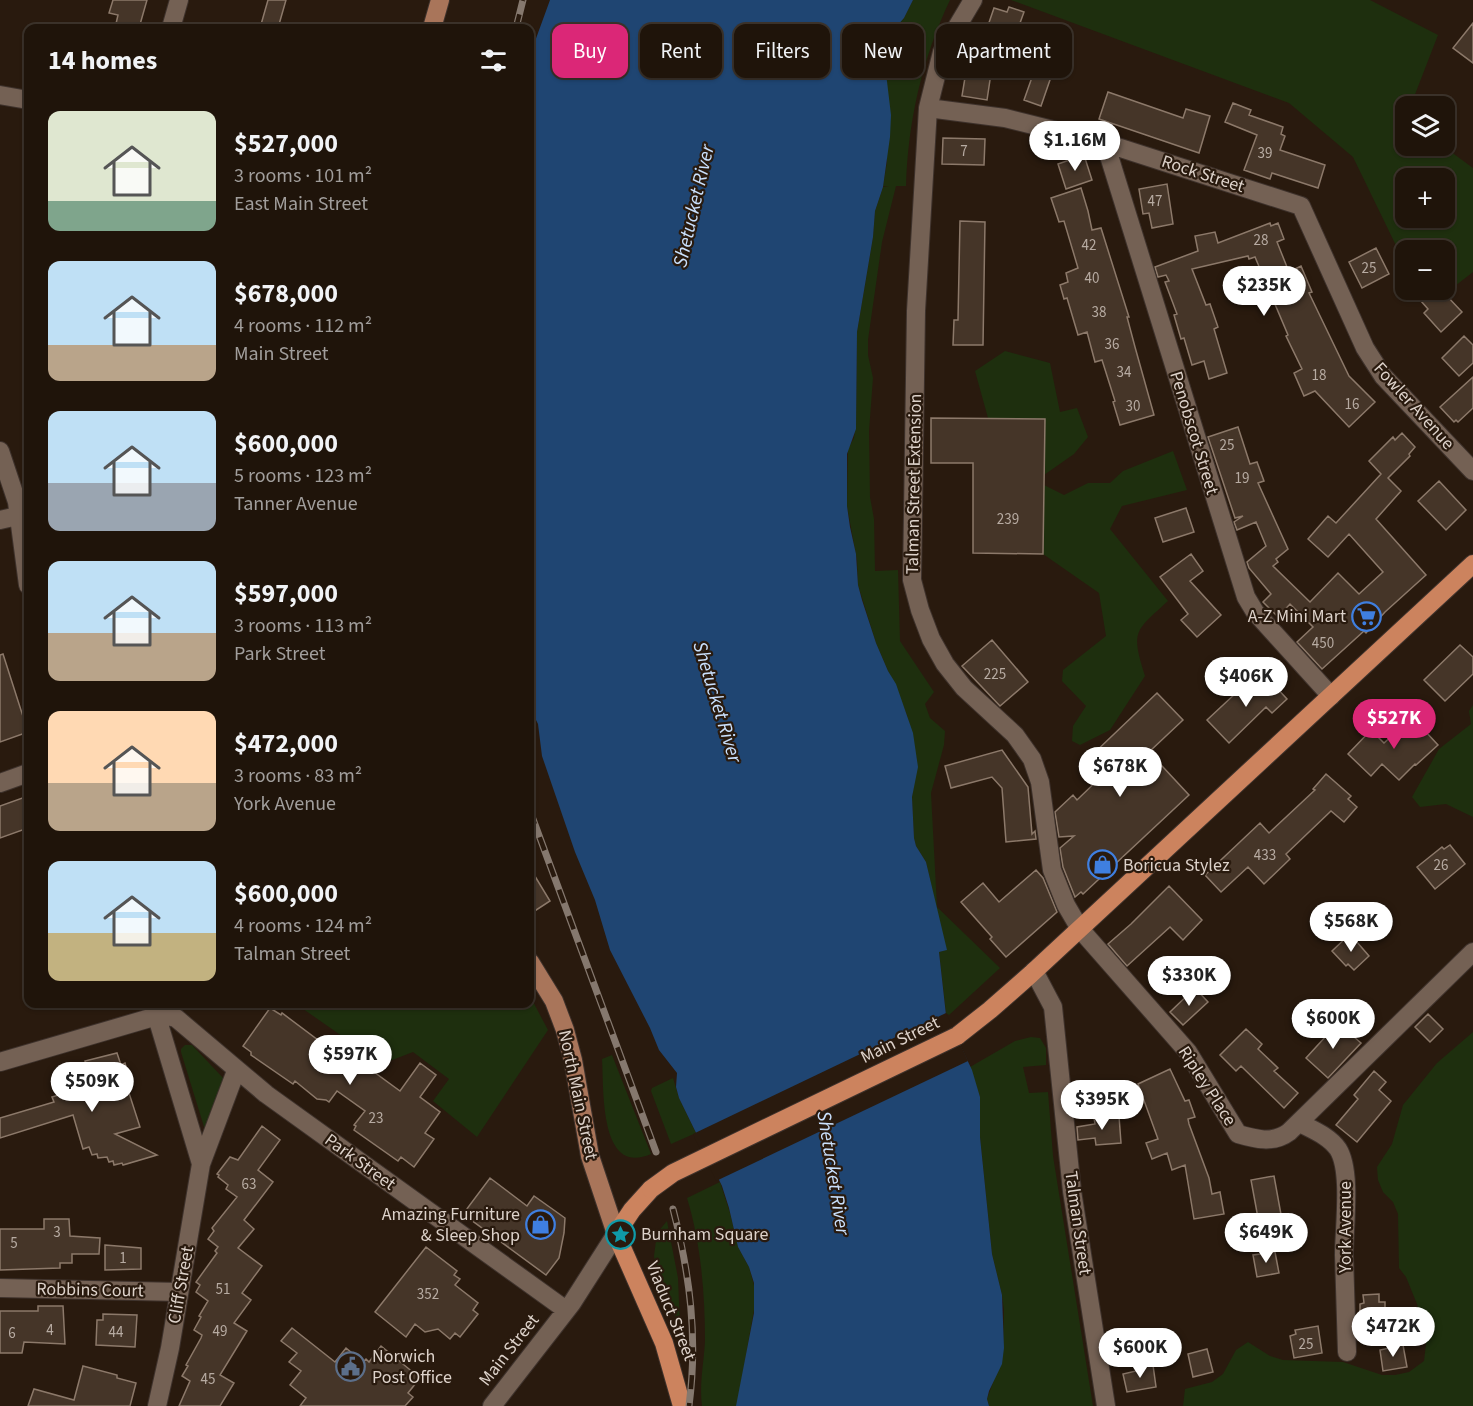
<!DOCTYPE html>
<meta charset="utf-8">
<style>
body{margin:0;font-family:"Source Sans 3",sans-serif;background:#2c2118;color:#f1f3f6;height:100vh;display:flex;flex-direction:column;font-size:22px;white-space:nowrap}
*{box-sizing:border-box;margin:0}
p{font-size:20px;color:#a19e9c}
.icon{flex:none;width:33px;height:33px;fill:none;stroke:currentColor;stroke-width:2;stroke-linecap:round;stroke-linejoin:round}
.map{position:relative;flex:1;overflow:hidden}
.side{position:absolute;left:24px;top:24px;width:510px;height:984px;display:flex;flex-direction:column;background:#1f140a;border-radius:12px;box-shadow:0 2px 4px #0004,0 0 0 2px #3c332b}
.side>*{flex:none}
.banner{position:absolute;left:552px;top:24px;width:570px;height:54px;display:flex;gap:12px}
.controls{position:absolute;left:1395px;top:96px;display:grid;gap:12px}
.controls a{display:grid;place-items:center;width:60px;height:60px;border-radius:12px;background:#1f140a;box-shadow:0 2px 4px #0004,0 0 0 2px #3c332b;font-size:30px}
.price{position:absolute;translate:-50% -51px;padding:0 14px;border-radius:21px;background:#fff;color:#222;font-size:20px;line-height:39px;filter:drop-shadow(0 2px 3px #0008)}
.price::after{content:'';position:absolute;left:50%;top:36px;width:18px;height:14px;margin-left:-9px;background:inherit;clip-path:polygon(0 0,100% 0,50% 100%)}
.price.selected{background:#db2777;color:#fff}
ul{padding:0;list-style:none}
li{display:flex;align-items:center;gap:18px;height:150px;padding:0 24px}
li span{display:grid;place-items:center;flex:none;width:168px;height:120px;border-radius:12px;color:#555}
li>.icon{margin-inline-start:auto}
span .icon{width:72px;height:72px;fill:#fffc;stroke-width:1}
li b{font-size:26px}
h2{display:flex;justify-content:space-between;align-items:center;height:72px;padding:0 24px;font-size:26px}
.chip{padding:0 21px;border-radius:12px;background:#1f140a;box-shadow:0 2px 4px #0004,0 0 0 2px #3c332b;font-size:21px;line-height:54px}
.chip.selected{background:#db2777;color:#fff}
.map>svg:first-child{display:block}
</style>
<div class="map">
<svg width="1473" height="1406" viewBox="0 0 1473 1406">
<rect width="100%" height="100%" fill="#291a0e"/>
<path fill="#1e2f0e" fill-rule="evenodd" d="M913 0H950C922 59 908 121 906 186H896L882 242 868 340V355L873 378 869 431 870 497 874 519 875 571 898 570 900 641 934 692 925 704 930 718 945 731 944 745 931 793 937 907 1000 968 949 1015 946 1013 939 952 946 950 926 862 916 846 914 838 912 797 917 761 907 715 876 643 858 585 857 560 847 506 848 449 854 438 856 425 857 332 873 237 875 211 883 187 889 186H883L887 162 886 73 888 49 896 27 904 18Z
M1011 0H1370L1438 35 1414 97 1419 106H1406V146H1443L1473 168V272L1455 286 1445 282 1444 250H1406L1405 264 1353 157 1289 103ZM1406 178H1444V218H1406Z
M1005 351 1050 363 1060 412 1077 408 1088 437 1074 454 1044 475 1045 419 988 418 975 371Z
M1173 451 1187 490 1122 506 1110 529 1168 601C1134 632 1131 631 1145 676L1110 730 1080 745 1072 741 1073 726 1086 706 1062 681 1063 670 1106 636 1099 593 1043 554 1044 485 1064 495 1088 483H1110L1123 471Z
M1473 705V817L1446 804 1420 807 1412 797 1439 749 1471 724 1469 711Z
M530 996 548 1030 477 1137 433 1101 449 1079 413 1052 382 1064 296 1004H530Z
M1473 1032V1406H1183L1185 1389 1212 1382 1223 1374 1236 1350 1248 1342 1270 1356 1283 1360 1343 1362 1382 1375H1395L1409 1372 1424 1361 1426 1344 1417 1304 1406 1277 1399 1268 1398 1214 1393 1202 1383 1192 1378 1180 1377 1167 1392 1144 1403 1105 1437 1063Z
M1031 1037 1040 1038 1046 1048V1065L1023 1067 1029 1093 1048 1092 1053 1156 1093 1406H989L987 1399 1003 1355 1004 1310 1002 1295 992 1254 980 1137V1097L970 1067 1015 1041Z
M185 1045H192L225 1080 205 1130 181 1052V1049Z
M612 1055 651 1154C599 1177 604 1089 602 1059Z
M673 1078 679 1098 696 1133 671 1144 651 1091 652 1088Z
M720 1182 730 1213 738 1247 749 1267 755 1289V1304L737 1406H702C699 1385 704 1362 705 1341 705 1294 701 1244 687 1198Z
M667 1221 678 1278 680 1326 658 1281 654 1256 657 1233Z"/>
<path fill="#1f4572" d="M550 0H913L904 18 896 27 888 49 886 73 891 115 890 137 883 187 875 211 873 237 857 332 856 429 847 454V506L850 527 856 554 858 585 862 600 876 643 888 671 896 684 913 733 918 767 912 797 914 838 916 846 926 862 947 950 939 952 946 1015 972 1070 980 1097V1137L992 1254 1002 1295 1004 1348 1002 1364 989 1391 987 1399 989 1406H736L754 1313V1283L749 1267 738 1247 729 1208 722 1186 679 1098 676 1087 677 1073 659 1050 650 1028 610 950 595 900 575 852 542 756 538 724 530 708V55Z"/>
<path fill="#291a0e" d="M946 1013 968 1061 716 1181 693 1134Z"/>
<path fill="#453528" stroke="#8c796a" stroke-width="1.5" d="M113 0H147L139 28H115L118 15 109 13Z
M268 0H286L278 28H260Z
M1009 7 1024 12 1016 34 1008 32 999 62 993 60 987 100 962 96 969 53 965 52 970 36 983 40 994 8 1007 12Z
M1473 23V63L1453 48Z
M1042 49 1063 57 1055 78 1051 77 1041 106 1024 100Z
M1108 92 1183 118 1186 109 1210 116 1199 153 1099 119Z
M1233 103 1251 110 1249 115 1283 127 1281 134 1285 136 1280 150 1325 165 1318 188 1272 173 1270 179 1244 170 1257 135 1225 122Z
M943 138 985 139 984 165 942 164Z
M1084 155 1092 180 1066 189 1058 164Z
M1167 184 1173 224 1152 228 1149 213 1143 214 1139 189Z
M1081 188 1088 211 1092 230 1101 228 1129 317H1127L1135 347 1154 415 1120 425 1113 402 1115 401 1102 360 1095 362 1087 332 1078 335 1067 298 1064 299 1060 285 1068 282 1066 273 1078 268 1064 221 1059 222 1051 198Z
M960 221 985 222 983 345H953L954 320H958Z
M1270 223 1271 226 1278 223 1284 239 1277 242 1289 272 1301 266 1312 292 1309 293 1349 376 1375 402 1349 427 1315 391 1304 396 1294 373 1302 369 1286 336 1288 335 1255 257 1249 259 1248 256 1192 269 1206 305 1210 304 1218 327 1214 329 1227 373 1209 379 1204 361 1192 365 1184 338 1181 339 1174 315 1177 314 1165 282 1169 281 1166 275 1158 277 1155 267 1198 251 1195 236 1215 232 1218 243Z
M1376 248 1389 274 1362 288 1349 262Z
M1432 291 1441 300 1446 295 1462 312 1441 332 1424 313 1428 309 1421 301Z
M1464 336 1473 345V363L1459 376 1442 358Z
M1473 377V408L1458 422 1456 420 1454 422 1440 407Z
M931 418 1045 419 1043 554 973 553V463H931Z
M1238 427 1250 464 1257 462 1264 481 1258 483 1288 549 1276 559 1278 562 1273 566 1310 602 1338 573 1359 594 1383 572 1349 534 1328 557 1308 539 1328 516 1336 523 1381 474 1369 461 1393 437 1395 440 1402 433 1415 447 1409 454 1410 456 1388 478 1401 491 1376 519 1426 575 1385 612 1366 633 1364 631 1322 669 1297 642 1313 627 1290 604 1278 617 1263 602 1271 594 1249 568 1247 562 1266 546 1256 522 1237 530 1234 522 1243 516 1235 518 1208 437Z
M1439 481 1466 510 1446 530 1418 501Z
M1186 508 1194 532 1163 542 1155 518Z
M1191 554 1203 571 1190 581 1221 615 1197 637 1181 620 1188 614 1160 577Z
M992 640 1028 682 1000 706 962 666Z
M1460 645 1473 657V674L1445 701 1424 680Z
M3 654 28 732 0 742V655Z
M1263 673 1287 699 1272 713 1266 707 1229 743 1207 720 1237 692 1240 695Z
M1157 693 1183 720 1149 752 1189 795 1083 894 1081 892 1075 897 1063 867 1060 848 1074 836 1059 837 1055 812 1073 795 1077 800 1105 773 1090 757Z
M1412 717 1438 745 1416 765 1415 764 1399 780 1382 764 1371 776 1348 754 1371 730 1384 743Z
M1002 750 1028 787 1032 834 1035 831 1036 839 1006 842 1002 788 992 777 951 788 945 766Z
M1326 774 1351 796 1348 799 1357 807 1344 822 1331 811 1286 854 1290 859 1264 884 1248 867 1221 892 1205 875 1260 823 1269 833 1315 790 1313 789Z
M28 796V828L0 838V806Z
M1450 845 1465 864 1435 889 1417 867 1442 847 1444 849Z
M530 868 550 901 530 914Z
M1036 870 1043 878 1057 912 1006 957 990 939 992 937 961 902 983 883 999 902Z
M1169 886 1202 920 1183 940 1170 927 1127 966 1108 944 1131 924Z
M1350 934 1369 956 1354 970 1348 964 1346 966 1332 951Z
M1195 988 1208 1002 1183 1025 1170 1012Z
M270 1008 281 1015 282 1013 350 1064 358 1052 374 1063 370 1069 400 1091 420 1063 436 1075 420 1097 440 1112 425 1133 434 1139 414 1167 401 1157 398 1161 354 1130 356 1126 354 1125 365 1111 337 1091 329 1102 326 1100 317 1099 295 1081 293 1084 251 1055V1052L243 1046Z
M1428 1014 1443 1029 1430 1042 1415 1027Z
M1338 1023 1361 1043 1328 1078 1306 1058Z
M1246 1029 1262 1044 1258 1049 1278 1068 1274 1071 1298 1093 1284 1108 1241 1066 1236 1071 1220 1055Z
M117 1053 121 1065 125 1063 129 1078 127 1079 130 1089 128 1090 140 1127 115 1134 157 1155 123 1165 122 1163 114 1165 113 1161 109 1162 107 1157 98 1158 97 1154 92 1155 89 1147 83 1149 73 1115 0 1138V1118L54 1102 52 1097 92 1085 85 1061Z
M1170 1069 1185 1101 1189 1100 1195 1117 1188 1119 1189 1124 1209 1178 1212 1194 1220 1192 1224 1214 1194 1219 1185 1165 1172 1170 1167 1153 1152 1159 1146 1143 1158 1139 1138 1084Z
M1374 1071 1386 1082 1379 1090 1391 1101 1357 1142 1336 1125 1358 1099 1354 1095Z
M1119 1116 1121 1143 1096 1145 1095 1138 1078 1140 1077 1127 1095 1124 1094 1118Z
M262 1126 280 1140 258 1170 273 1182 244 1220 254 1229 238 1248 262 1266 242 1293 251 1300 234 1323 247 1331 220 1375 234 1383 220 1406H179L190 1381 182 1376 188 1366 186 1365 201 1338 202 1335 194 1330 201 1317 199 1316 208 1301 196 1292 200 1285 196 1282 217 1253 215 1251 218 1247 208 1239 214 1231 212 1228 237 1197 226 1189 228 1185 218 1177 219 1175 217 1174 230 1157 238 1160Z
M1274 1176 1282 1220 1263 1224 1262 1217 1258 1218 1251 1180Z
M490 1178 527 1206 534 1196 565 1218 564 1233 559 1258 546 1275 463 1214Z
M44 1219H69L70 1236 100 1238 99 1254H72V1263H60V1268L0 1270V1229H44Z
M105 1245 141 1248V1269L105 1270Z
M426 1247 457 1271 454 1275 460 1279 455 1285 478 1303 473 1310 478 1314 460 1337 455 1333 450 1339 438 1329 425 1332 415 1324 406 1337 375 1312Z
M1275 1252 1279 1273 1257 1277 1253 1255Z
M1379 1294V1302H1385V1320L1360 1321V1304L1364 1303 1363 1295Z
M38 1306H63L65 1344 24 1342 22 1353H0V1311H38Z
M103 1314 137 1315 135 1347 96 1345 97 1320H103Z
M1318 1326 1322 1353 1294 1358 1290 1336 1296 1334 1295 1330Z
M292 1328 335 1362 346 1348 363 1362 366 1359 369 1362 381 1346 420 1378 408 1393 413 1397 405 1406H300L306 1398 290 1385 301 1371 289 1362 297 1353 281 1341Z
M1403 1345 1407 1367 1383 1371 1380 1350Z
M1207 1349 1213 1372 1193 1377 1188 1354Z
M1153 1365 1156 1387 1127 1392 1123 1374 1136 1371 1135 1367Z
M83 1366 117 1375V1378L136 1383 130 1406H28L34 1389 74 1400Z"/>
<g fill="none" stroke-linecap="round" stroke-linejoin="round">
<defs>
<path id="minor" d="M973 0 942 52 928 108 916 311 912 580 920 610 931 639 945 664 964 688 1015 735 1032 759 1040 782 1052 870 1066 905 1080 929 1188 1052 1238 1134C1255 1139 1273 1144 1289 1132L1473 952
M171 28 179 0
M0 95 28 100
M928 108 1005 118 1105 143 1301 206 1365 348 1383 376 1473 471
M1105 143 1246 597 1255 612 1331 696
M0 451 17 502 28 585
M0 520 13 517H28
M0 783 28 773
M1034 971 1053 1007 1072 1191 1106 1406
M153 1004 201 1164 170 1348 157 1406
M0 1062 157 1016 164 1015 176 1018 266 1094 566 1310
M1300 1123C1313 1130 1329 1136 1338 1149 1352 1171 1344 1228 1344 1255 1345 1287 1346 1320 1347 1352
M201 1164 236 1071
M0 1288 179 1292
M492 1406 572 1303 616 1234"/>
<path id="major" d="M432 28 440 0
M530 962 554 1001 565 1030 573 1060 590 1156 616 1234"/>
<path id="highway" d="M957 1036 990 1010 1031 974 1473 564
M651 1189 632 1210 616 1234 664 1343 682 1406"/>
</defs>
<use href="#minor" stroke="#3e322c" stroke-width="20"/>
<use href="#major" stroke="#3e322c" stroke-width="20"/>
<use href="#highway" stroke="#3e322c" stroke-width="20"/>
<use href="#minor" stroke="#746154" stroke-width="18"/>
<use href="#major" stroke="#a9755a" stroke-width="18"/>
<use href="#highway" stroke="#cc835e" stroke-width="18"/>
<defs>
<path id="rail" d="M516 28 523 0
M530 811 656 1152
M673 1209C690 1275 698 1338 689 1406"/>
</defs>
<use href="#rail" stroke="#85786e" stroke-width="7"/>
<use href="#rail" stroke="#291a0e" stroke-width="4.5" stroke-dasharray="14" stroke-linecap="butt"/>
<defs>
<path id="highway-bridge" d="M651 1189 673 1173 957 1036"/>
</defs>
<use href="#highway-bridge" stroke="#3e322c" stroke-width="20" stroke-linecap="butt"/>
<use href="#highway-bridge" stroke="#cc835e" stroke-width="18"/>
</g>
<defs>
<symbol id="supermarket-ring" viewBox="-11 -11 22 22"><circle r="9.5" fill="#291a0e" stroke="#3f7fe0" stroke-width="1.5"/><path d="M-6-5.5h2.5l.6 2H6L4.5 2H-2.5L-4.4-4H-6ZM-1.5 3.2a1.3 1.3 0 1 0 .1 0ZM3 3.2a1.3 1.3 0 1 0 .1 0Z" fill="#3f7fe0"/></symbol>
<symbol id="shop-ring" viewBox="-11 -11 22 22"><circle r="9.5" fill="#291a0e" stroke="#3f7fe0" stroke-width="1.5"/><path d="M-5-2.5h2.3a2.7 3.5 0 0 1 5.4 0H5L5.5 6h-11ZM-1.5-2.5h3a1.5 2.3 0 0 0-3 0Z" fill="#3f7fe0"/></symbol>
<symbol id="sight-ring" viewBox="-11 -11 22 22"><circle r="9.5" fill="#291a0e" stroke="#0f9aa8" stroke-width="1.5"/><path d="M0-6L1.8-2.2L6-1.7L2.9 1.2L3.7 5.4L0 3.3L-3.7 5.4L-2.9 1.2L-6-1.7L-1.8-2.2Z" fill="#0f9aa8"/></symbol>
<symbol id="civic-ring" viewBox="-11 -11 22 22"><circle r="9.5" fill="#291a0e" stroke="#5c6f8a" stroke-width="1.5"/><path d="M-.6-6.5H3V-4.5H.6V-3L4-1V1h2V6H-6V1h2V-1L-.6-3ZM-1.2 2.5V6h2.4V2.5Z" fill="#5c6f8a"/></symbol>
</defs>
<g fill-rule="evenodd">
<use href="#supermarket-ring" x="1350" y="600" width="33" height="33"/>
<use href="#shop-ring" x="1086" y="848" width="33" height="33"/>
<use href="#shop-ring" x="524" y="1208" width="33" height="33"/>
<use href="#sight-ring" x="604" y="1218" width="33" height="33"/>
<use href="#civic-ring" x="334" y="1350" width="33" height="33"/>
</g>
<g text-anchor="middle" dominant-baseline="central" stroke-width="4.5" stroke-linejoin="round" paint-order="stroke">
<g font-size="15" fill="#b7aba2">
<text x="964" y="151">7</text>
<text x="1265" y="153">39</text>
<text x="1155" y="201">47</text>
<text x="1261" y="240">28</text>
<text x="1089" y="245">42</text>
<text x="1369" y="268">25</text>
<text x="1092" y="278">40</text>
<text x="1099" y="312">38</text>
<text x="1112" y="344">36</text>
<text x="1124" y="372">34</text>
<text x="1319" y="375">18</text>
<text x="1352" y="404">16</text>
<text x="1133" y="406">30</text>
<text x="1227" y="445">25</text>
<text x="1242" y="478">19</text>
<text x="1008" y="519">239</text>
<text x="1323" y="643">450</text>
<text x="995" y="674">225</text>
<text x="1265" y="855">433</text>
<text x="1441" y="865">26</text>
<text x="376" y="1118">23</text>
<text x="249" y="1184">63</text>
<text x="57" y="1232">3</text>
<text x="14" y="1243">5</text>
<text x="123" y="1258">1</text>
<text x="223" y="1289">51</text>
<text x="428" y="1294">352</text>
<text x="50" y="1330">4</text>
<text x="220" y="1331">49</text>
<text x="116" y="1332">44</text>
<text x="12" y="1333">6</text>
<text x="1306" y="1344">25</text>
<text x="208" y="1379">45</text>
</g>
<g font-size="18" fill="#ddd2ca" stroke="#291a0e">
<text transform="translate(1203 174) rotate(18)">Rock Street</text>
<text transform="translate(1414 406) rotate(48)">Fowler Avenue</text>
<text transform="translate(1194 433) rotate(73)">Penobscot Street</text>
<text transform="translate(914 484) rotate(-89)">Talman Street Extension</text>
<text transform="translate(900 1040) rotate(-26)">Main Street</text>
<text transform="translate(1207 1086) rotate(57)">Ripley Place</text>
<text transform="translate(578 1095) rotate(78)">North Main Street</text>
<text transform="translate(360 1162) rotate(36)">Park Street</text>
<text transform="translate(1078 1223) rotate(82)">Talman Street</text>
<text transform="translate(1345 1227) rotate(-90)">York Avenue</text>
<text transform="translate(181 1285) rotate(-80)">Cliff Street</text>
<text transform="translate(90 1290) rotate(1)">Robbins Court</text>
<text transform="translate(671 1311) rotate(68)">Viaduct Street</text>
<text transform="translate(509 1350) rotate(-52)">Main Street</text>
</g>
<g font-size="18" fill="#ddd2ca" stroke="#291a0e" text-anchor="start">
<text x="1346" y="616" text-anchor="end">A-Z Mini Mart</text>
<text x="1123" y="865">Boricua Stylez</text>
<text x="520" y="1214" text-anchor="end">Amazing Furniture<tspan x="520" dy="21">&amp; Sleep Shop</tspan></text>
<text x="641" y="1234">Burnham Square</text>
<text x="372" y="1356">Norwich<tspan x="372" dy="21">Post Office</tspan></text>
</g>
<g font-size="20" font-style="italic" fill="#cae1fe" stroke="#291a0e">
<text transform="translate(694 206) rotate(-77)">Shetucket River</text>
<text transform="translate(717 702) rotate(73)">Shetucket River</text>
<text transform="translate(833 1173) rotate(81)">Shetucket River</text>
</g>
</g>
</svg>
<div class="controls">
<a><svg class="icon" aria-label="layers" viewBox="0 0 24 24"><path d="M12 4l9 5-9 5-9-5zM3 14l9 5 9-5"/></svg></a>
<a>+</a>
<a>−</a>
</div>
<b class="price" style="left:1075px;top:172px">$1.16M</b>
<b class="price" style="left:1264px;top:317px">$235K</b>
<b class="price" style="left:1246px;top:708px">$406K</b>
<b class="price selected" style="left:1394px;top:750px">$527K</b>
<b class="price" style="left:1120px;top:798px">$678K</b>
<b class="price" style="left:1351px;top:953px">$568K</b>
<b class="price" style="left:1189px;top:1007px">$330K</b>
<b class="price" style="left:1333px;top:1050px">$600K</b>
<b class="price" style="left:350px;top:1086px">$597K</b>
<b class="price" style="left:92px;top:1113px">$509K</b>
<b class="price" style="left:1102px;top:1131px">$395K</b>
<b class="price" style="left:1266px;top:1264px">$649K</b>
<b class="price" style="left:1393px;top:1358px">$472K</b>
<b class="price" style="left:1140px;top:1379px">$600K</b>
<div class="banner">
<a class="chip selected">Buy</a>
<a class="chip">Rent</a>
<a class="chip">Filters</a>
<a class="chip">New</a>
<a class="chip">Apartment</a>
</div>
<section class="side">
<h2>14 homes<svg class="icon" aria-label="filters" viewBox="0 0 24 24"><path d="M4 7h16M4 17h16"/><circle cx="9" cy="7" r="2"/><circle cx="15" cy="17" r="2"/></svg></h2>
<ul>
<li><span style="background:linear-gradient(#dfe7d0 75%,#7fa58c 0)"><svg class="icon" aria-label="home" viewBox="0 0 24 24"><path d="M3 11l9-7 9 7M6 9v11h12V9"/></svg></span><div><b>$527,000</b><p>3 rooms · 101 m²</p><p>East Main Street</p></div></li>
<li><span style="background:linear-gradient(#bfe0f5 70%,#b9a48a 0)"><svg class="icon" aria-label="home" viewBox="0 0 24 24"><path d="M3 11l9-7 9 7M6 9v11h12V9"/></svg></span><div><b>$678,000</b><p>4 rooms · 112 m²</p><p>Main Street</p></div></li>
<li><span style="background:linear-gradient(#bfe0f5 60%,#9aa5b1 0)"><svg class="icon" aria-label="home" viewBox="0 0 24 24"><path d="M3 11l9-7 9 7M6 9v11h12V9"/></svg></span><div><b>$600,000</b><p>5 rooms · 123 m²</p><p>Tanner Avenue</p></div></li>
<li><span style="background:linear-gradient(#bfe0f5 60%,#b9a48a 0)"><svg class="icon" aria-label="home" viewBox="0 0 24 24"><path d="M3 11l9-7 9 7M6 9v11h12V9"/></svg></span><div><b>$597,000</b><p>3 rooms · 113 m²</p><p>Park Street</p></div></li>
<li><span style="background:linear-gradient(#ffd9b3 60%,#b9a48a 0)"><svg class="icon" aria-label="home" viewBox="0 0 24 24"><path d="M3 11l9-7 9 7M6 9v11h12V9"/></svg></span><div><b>$472,000</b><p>3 rooms · 83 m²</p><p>York Avenue</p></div></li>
<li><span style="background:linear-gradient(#bfe0f5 60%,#c2b280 0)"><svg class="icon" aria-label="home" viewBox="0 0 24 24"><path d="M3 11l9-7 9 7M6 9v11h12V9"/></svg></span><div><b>$600,000</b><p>4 rooms · 124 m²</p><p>Talman Street</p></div></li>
</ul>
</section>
</div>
